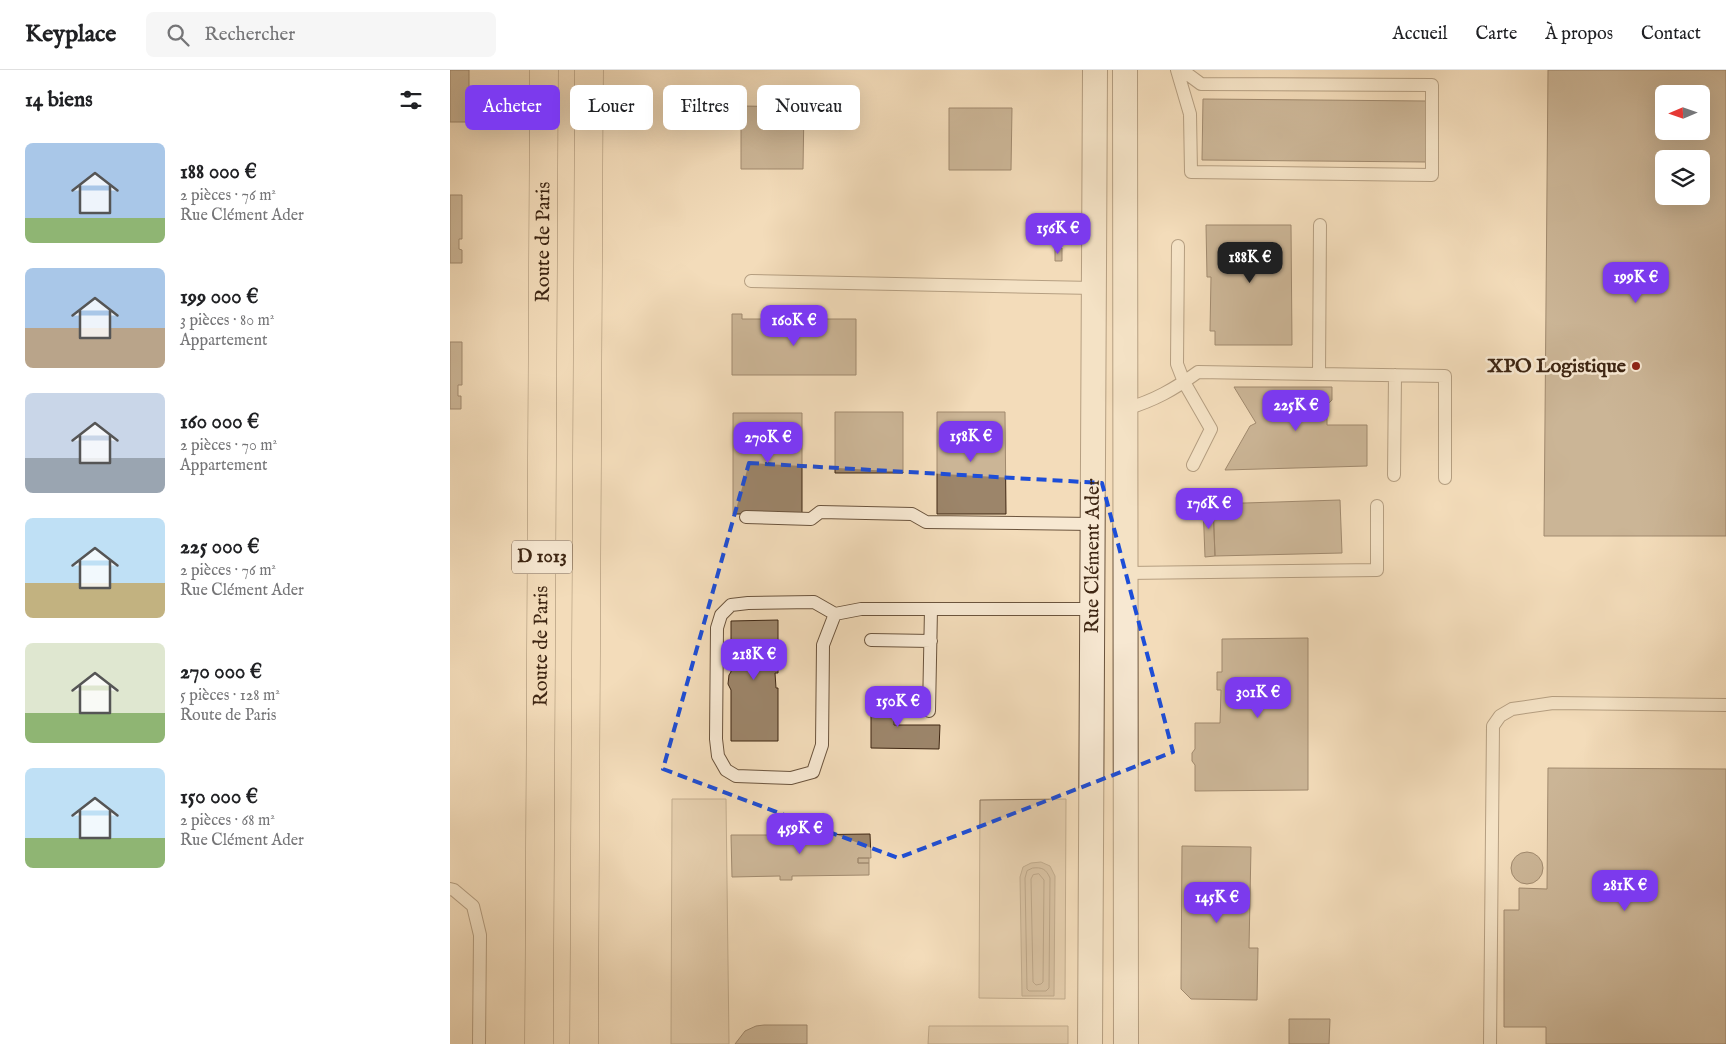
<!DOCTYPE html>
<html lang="fr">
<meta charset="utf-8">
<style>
body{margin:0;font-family:"IM FELL English",serif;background:#f6f6f6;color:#202124;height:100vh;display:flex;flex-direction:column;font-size:19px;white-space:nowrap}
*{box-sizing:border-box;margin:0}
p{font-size:16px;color:#757577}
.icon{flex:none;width:28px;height:28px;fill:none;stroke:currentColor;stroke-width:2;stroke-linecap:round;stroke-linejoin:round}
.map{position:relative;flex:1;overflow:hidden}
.details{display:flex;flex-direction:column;background:#fff;width:450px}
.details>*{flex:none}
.top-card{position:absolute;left:15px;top:15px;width:475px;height:45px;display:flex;gap:10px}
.needle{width:32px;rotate:268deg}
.buttons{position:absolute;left:1205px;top:15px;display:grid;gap:10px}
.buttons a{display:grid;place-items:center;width:55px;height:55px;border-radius:8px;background:#fff;box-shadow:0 5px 20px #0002;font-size:25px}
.price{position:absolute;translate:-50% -42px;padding:0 11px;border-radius:10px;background:#7c3aed;color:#fff;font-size:16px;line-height:32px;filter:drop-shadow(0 1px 2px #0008)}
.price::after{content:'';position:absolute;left:50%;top:30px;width:15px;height:11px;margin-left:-8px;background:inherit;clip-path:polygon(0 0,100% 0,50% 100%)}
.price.selected{background:#222;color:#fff}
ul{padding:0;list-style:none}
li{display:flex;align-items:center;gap:15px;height:125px;padding:0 25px}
li span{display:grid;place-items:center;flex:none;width:140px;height:100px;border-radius:8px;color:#555}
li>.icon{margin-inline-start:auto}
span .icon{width:60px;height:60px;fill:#fffc;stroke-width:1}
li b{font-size:21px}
h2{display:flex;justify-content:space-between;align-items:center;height:60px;padding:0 25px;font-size:21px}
.tag{padding:0 18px;border-radius:8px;background:#fff;box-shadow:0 5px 20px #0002;font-size:18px;line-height:45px}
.tag.selected{background:#7c3aed;color:#fff}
header{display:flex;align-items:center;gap:30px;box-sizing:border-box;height:70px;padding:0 25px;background:#fff;border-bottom:1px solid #e0e0e0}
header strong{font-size:24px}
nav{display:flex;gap:28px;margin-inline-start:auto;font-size:18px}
.search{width:350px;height:45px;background:#f6f6f6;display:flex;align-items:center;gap:12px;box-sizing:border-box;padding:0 18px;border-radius:8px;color:#757577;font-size:19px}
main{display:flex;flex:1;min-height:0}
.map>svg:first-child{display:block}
</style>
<header>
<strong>Keyplace</strong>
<div class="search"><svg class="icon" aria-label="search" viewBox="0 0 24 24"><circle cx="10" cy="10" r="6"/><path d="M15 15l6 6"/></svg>Rechercher</div>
<nav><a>Accueil</a><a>Carte</a><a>À propos</a><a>Contact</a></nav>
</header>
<main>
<section class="details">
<h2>14 biens<svg class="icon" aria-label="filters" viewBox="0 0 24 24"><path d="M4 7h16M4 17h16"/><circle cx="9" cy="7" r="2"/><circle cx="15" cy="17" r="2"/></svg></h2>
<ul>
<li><span style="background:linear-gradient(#a9c7e8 75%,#8fb573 0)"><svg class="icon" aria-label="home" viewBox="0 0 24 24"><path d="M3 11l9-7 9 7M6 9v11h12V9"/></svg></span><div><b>188 000 €</b><p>2 pièces · 76 m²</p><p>Rue Clément Ader</p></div></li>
<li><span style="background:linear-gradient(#a9c7e8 60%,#b9a48a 0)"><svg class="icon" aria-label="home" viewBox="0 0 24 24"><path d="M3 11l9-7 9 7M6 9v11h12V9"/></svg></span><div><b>199 000 €</b><p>3 pièces · 80 m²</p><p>Appartement</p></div></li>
<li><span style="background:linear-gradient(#c9d6e8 65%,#9aa5b1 0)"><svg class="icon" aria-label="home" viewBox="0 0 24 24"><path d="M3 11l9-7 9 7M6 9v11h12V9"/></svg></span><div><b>160 000 €</b><p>2 pièces · 70 m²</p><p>Appartement</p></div></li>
<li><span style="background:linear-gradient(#bfe0f5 65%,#c2b280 0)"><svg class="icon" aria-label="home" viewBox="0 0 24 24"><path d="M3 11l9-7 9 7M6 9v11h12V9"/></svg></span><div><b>225 000 €</b><p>2 pièces · 76 m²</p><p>Rue Clément Ader</p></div></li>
<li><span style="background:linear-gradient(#dfe7d0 70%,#8fb573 0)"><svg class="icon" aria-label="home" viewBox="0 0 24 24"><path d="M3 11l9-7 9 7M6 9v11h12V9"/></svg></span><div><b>270 000 €</b><p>5 pièces · 128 m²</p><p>Route de Paris</p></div></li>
<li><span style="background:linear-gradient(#bfe0f5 70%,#8fb573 0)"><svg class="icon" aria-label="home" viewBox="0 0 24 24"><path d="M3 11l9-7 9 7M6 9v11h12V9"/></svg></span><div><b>150 000 €</b><p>2 pièces · 68 m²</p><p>Rue Clément Ader</p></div></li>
</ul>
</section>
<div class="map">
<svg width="1276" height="974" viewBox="0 0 1276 974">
<rect width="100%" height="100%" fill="#f3dcba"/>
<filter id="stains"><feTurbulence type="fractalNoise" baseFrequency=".004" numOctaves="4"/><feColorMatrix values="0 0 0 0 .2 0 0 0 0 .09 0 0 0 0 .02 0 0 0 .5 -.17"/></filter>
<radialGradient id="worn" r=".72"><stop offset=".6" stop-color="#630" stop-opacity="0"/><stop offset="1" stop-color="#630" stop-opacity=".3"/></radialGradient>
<path fill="#d4bd9e" stroke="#897258" d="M222 729H276L279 974H221Z
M616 729 615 929 529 928 530 730Z
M479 956H618V974H478Z"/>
<path fill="#b59e81" stroke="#856e55" d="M591 792 600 796 605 806 604 926H572L570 807 573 797 581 793Z"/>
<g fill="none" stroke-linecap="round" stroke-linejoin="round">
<path stroke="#7a624a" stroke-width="1" d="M583 798C592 797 596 799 600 808L599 918 596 921H579L577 919 575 808 577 801Z
M589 804 594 810 593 912 591 914 586 915 583 912 581 809 583 805Z"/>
</g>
<path fill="#9c856a" stroke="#3e2613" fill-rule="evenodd" d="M0 0H19V52H0Z
M1098 0H1276V466H1094ZM1214 24H1251V61H1214ZM1214 89H1251V126H1214Z
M753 29 976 31V92L752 90Z
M291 36 354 37 353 99H291Z
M499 38H562L561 100H499Z
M0 125H12V169H9V179L12 180V193H0Z
M756 155H841L842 275H765V261H760L761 207H757Z
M605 178H612V191H605Z
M282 244H292V249H324L335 244 338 249H406V305H282Z
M0 272H12V315H8V326H11V339H0Z
M784 317H882V330L877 335V355H917V396L775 400 800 356 806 353Z
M385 342H453V403H385Z
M487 342H555L556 444H487Z
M283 343H352V444H283Z
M890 430 892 483 765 486 763 434Z
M753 434H763L765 486 755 487Z
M328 550V603H325L326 618H328V671H281V620L278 614 279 605 281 602V551Z
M858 568V720L745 721V695L742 691V683L745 679V653H770L771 620H767V602H772V569Z
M421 624H445L444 655H490L489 679 421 678Z
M1098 698 1276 699V974H1096V957H1054V840H1069V818L1097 819Z
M329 761H341V765L420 764 421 788H408V793H419V805L342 806V810H330V806L282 807 281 765H329Z
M732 776 801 777 799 878H808L807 930 741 929 731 919Z
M1061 798a16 16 0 1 1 32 0a16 16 0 1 1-32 0Z
M408 788H419V793H408Z
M839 949H880L879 974H839Z
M314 955H357V974H285L295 961 306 956Z"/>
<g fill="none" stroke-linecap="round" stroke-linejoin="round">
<defs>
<path id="service" d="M727 0 740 44 741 102 982 105V15L751 14 732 0
M728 176 727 294 734 312 761 359 743 395
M301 211 644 218
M869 304 870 155
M676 339C705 330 723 320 748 302L995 306V408
M944 405 945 305
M296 447 361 449 370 442 462 444 476 452 643 454
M676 503 927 500V436
M385 544 364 532 298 533 281 535 271 545 267 558 266 669 268 686 276 700 286 706 341 708 363 702 372 675 373 575 385 544 411 539H642
M421 570 481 571
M479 641 481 539
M0 819 4 820 23 836 30 865 29 974
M1040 974 1043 656 1050 646 1062 639 1103 633 1276 635"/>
<g id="minor">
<path d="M675 0 676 974"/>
<path id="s1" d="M640 974 645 0"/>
</g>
<g id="primary">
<path id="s2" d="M89 974 94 0"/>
<path d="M134 974 139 0"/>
</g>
</defs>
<use href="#service" stroke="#6b543d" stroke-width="14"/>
<use href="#minor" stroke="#6b543d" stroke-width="26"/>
<use href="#primary" stroke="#3e2613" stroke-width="29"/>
<use href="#service" stroke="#f7e8d2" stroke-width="12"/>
<use href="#minor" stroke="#f7e8d2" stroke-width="24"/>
<use href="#primary" stroke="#f3dcba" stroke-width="28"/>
</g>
<path d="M0 0H1276V974H0ZM299 393 652 413 723 682 448 788 213 699Z" fill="#f3dcba" fill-opacity=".55" fill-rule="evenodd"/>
<path fill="none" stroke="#1d4ed8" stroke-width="4" stroke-dasharray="10 6" stroke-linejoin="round" d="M299 393 652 413 723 682 448 788 213 699Z"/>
<circle fill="#8f2418" stroke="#f7e8d2" stroke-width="2" cx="1186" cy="296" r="5"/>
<g text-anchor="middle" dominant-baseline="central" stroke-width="5" stroke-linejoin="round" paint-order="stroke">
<rect fill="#f7e8d2" stroke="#76604c" stroke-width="1" x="62" y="470.5" width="60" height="33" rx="4"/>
<g font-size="19" font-weight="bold" fill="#3e2613">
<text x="92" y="487">D 1013</text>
</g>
<g font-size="20" fill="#3e2613" stroke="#f7e8d2">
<text stroke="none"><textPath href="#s2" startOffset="802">Route de Paris</textPath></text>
<text stroke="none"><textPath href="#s1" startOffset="488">Rue Clément Ader</textPath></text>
<text stroke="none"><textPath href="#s2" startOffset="398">Route de Paris</textPath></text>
</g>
<g font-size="20" font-weight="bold" fill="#3e2613" stroke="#f7e8d2" text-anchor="end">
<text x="1176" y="296">XPO Logistique</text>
</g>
</g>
<rect width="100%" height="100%" filter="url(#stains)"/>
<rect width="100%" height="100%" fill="url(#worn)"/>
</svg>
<div class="buttons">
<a><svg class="needle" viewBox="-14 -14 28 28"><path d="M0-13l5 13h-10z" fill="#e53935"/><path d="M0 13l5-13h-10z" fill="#757577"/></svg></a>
<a><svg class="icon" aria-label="layers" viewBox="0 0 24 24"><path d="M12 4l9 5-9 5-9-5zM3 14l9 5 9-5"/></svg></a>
</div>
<b class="price" style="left:608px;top:185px">156K €</b>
<b class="price selected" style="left:800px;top:214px">188K €</b>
<b class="price" style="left:1186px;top:234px">199K €</b>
<b class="price" style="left:344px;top:277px">160K €</b>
<b class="price" style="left:846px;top:362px">225K €</b>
<b class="price" style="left:521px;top:393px">158K €</b>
<b class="price" style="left:318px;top:394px">270K €</b>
<b class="price" style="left:759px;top:460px">176K €</b>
<b class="price" style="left:304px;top:611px">218K €</b>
<b class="price" style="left:808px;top:649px">301K €</b>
<b class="price" style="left:448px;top:658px">150K €</b>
<b class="price" style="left:350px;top:785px">459K €</b>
<b class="price" style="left:1175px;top:842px">281K €</b>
<b class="price" style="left:767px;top:854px">145K €</b>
<div class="top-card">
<a class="tag selected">Acheter</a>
<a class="tag">Louer</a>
<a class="tag">Filtres</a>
<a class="tag">Nouveau</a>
</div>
</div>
</main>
